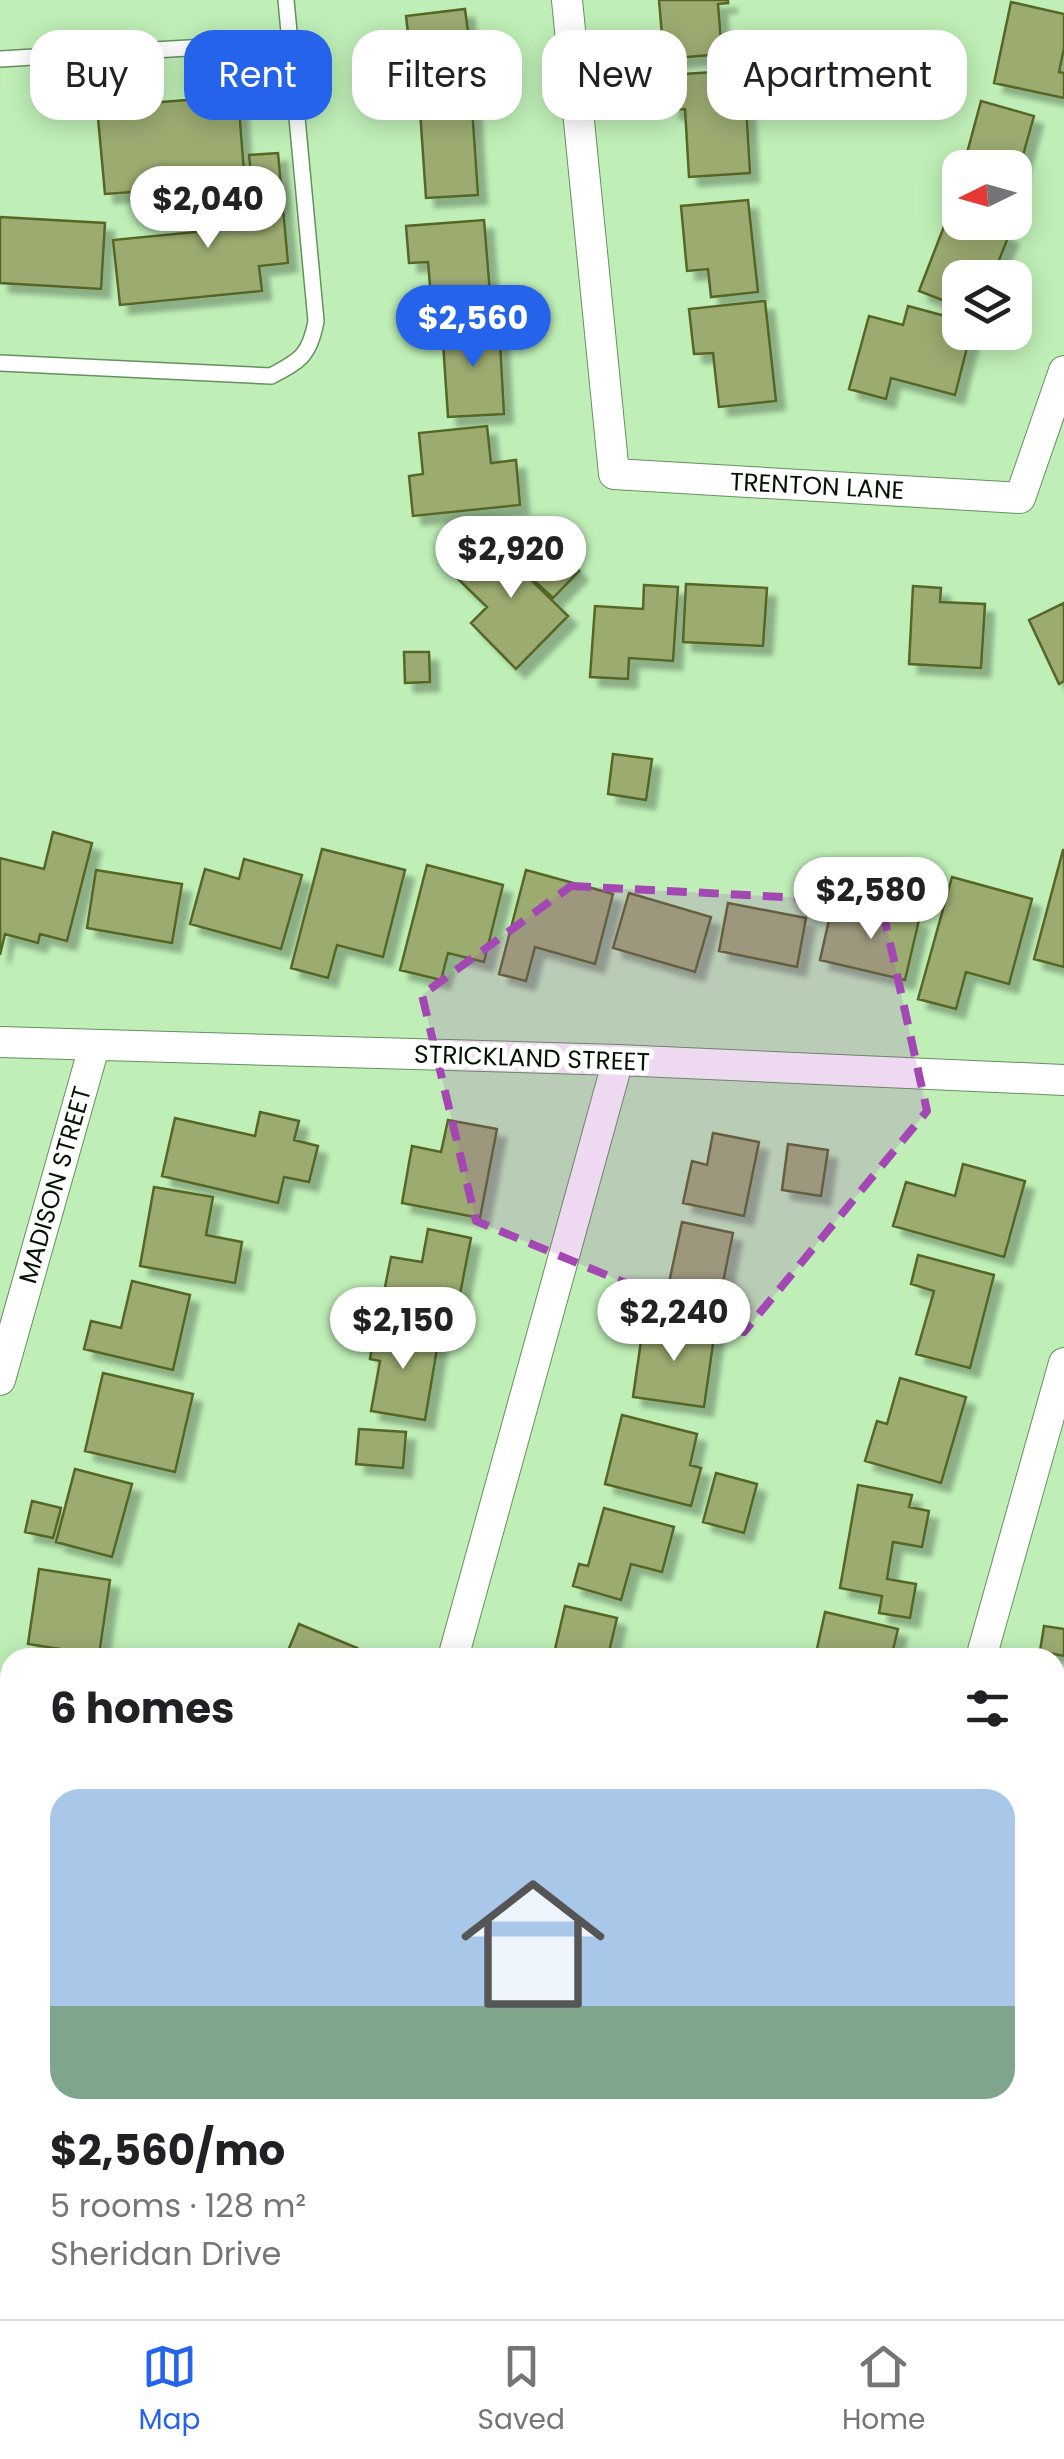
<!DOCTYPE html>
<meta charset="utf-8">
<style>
body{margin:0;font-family:Poppins,sans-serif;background:#f6f6f6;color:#202124;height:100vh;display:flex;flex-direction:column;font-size:38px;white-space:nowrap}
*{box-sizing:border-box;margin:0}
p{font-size:32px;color:#757577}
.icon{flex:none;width:55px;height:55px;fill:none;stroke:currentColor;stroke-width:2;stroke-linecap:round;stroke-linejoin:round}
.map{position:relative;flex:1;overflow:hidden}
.sheet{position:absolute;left:0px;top:1648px;width:1065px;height:672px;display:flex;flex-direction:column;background:#fff;border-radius:30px 30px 0 0;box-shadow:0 5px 25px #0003}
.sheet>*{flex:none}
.guide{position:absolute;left:30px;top:30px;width:1005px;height:90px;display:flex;gap:20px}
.needle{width:65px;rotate:265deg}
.buttons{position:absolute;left:942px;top:150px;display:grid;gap:20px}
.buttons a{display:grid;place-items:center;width:90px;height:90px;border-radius:20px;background:#fff;box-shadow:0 5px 25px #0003;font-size:50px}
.price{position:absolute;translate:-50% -85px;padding:0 22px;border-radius:35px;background:#fff;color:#222;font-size:32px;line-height:65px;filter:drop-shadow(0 2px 5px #0008)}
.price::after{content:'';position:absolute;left:50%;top:60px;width:30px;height:22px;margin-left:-15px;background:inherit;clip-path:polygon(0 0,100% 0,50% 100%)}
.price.active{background:#2563eb;color:#fff}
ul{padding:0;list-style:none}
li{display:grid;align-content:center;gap:20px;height:530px;padding:0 50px}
li span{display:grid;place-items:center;height:310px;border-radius:30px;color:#555}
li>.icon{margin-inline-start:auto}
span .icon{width:180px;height:180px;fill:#fffc;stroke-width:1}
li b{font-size:42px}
h2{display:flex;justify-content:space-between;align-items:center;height:120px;padding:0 50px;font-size:42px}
.chip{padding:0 35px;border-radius:30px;background:#fff;box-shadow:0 5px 25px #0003;font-size:35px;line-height:90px}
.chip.active{background:#2563eb;color:#fff}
.dock{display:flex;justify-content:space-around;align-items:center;height:140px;border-top:2px solid #e0e0e0;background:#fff;font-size:28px;color:#757577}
.dock a{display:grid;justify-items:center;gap:5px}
.dock .active{color:#2563eb}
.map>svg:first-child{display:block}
</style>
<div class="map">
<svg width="1064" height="2319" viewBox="0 0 1064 2319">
<defs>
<filter id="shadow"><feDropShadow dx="9" dy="9" stdDeviation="2.5" flood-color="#0004"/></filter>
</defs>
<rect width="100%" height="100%" fill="#bfefb7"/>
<path fill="#9cac71" stroke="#576626" stroke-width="2.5" filter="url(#shadow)" d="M659 0H728V3L718 4 722 54 664 59Z
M1011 2 1064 14V48L1059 72 1064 73V98L994 83Z
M465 9 475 85 415 92 406 16Z
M744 70 750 173 689 177 685 109 671 110 669 75Z
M238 96 245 184 105 194 97 107Z
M981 101 1034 116 1015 184V168H963Z
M472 107 478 195 426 198 420 110Z
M278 153 288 263 259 266 262 291 120 305 113 240 256 226 249 155Z
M748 200 758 292 711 297 708 269 687 271 681 206Z
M950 211 960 215V222H978L1009 235 992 278H960V307L919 291Z
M0 217 105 223 101 289 0 283Z
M484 220 491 305 432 309 428 262 409 263 406 226Z
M765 301 776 401 719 407 713 353 694 354 689 309Z
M908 306 960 320V332H971L955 395 891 378 886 399 849 389 869 316 903 325Z
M499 324 504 414 448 417 442 327Z
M487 426 491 463 516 460 520 505 413 516 409 476 423 474 419 433Z
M504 531 537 564 526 575 568 616 516 669 471 623 487 607 457 578Z
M554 547 579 571 553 598 528 575Z
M686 584 767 588 763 646 683 642Z
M644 585 678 587 673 661 629 658 628 679 590 677 595 606 643 609Z
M913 586 941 588 940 602 985 604 981 668 909 664Z
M1064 603V681L1059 684 1029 620Z
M404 652H429L430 682 405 683Z
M613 754 652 759 646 800 608 794Z
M53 832 92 843 67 941 40 934 38 943 5 934 0 955V858L44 869Z
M322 849 405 870 383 957 337 945 328 978 291 968Z
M1063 850H1064V967L1034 959Z
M244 859 302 875 281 949 190 924 205 869 239 879Z
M427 865 503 885 484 962 448 953 441 980 400 970Z
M96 870 182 884 172 943 87 928Z
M526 870 613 894 595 964 535 947 526 981 499 974Z
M952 877 1032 899 1009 984 966 972 956 1009 918 999Z
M629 893 711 917 695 972 613 948Z
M728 903 806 918 797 967 719 951Z
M860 906 919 920 905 980 820 960 831 911 858 917Z
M260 1112 299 1121 294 1140 318 1146 309 1182 284 1177 278 1203 162 1176 175 1118 255 1136Z
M448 1120 497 1129 480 1218 402 1203 412 1146 441 1152Z
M713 1133 759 1142 744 1216 683 1203 692 1161 707 1165Z
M788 1144 828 1150 821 1196 782 1190Z
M963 1164 1025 1181 1004 1257 893 1226 906 1182 955 1196Z
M154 1187 213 1197 206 1235 242 1242 235 1283 140 1266Z
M682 1222 733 1233 716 1317 664 1306Z
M428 1229 471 1238 454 1325 406 1315 411 1293 385 1287 391 1257 422 1262Z
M918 1255 994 1275 970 1368 916 1354 934 1291 911 1284Z
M132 1281 190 1295 173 1370 84 1349 91 1321 121 1328Z
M644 1320 715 1330 704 1407 633 1397Z
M375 1327 439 1337 425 1420 371 1411 380 1361 370 1359Z
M103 1373 193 1394 175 1472 85 1451Z
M900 1378 966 1397 941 1483 865 1461 877 1421 887 1424Z
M622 1415 697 1434 690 1465 701 1468 691 1506 605 1484Z
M359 1429 406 1432 403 1468 356 1464Z
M75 1469 132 1484 112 1557 56 1542Z
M716 1473 757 1484 744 1533 703 1522Z
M858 1485 912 1495 909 1507 929 1511 922 1547 893 1542 887 1579 916 1584 910 1618 879 1613 882 1596 840 1588Z
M32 1501 61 1508 53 1538 25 1532Z
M604 1508 674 1527 662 1572 631 1564 621 1600 573 1586 579 1564 588 1566Z
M39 1569 110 1580 99 1655 28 1644Z
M565 1606 617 1618 609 1652 624 1658H553Z
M825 1612 898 1629 891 1658H815Z
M299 1624 357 1648 353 1658H285Z
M1044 1626 1064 1629V1656L1040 1651Z
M1062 1676 1064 1677V1715L1056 1714Z
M10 1678V1744L0 1743V1712L5 1713Z
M1055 1756 1064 1757V1789L1055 1787Z
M1055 1806H1064V1905H1055Z
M116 2310H166L164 2319H114Z
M640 2310H680V2319H640Z
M891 2310H948L946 2319H904L890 2316Z
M993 2310H1030L1029 2318Z"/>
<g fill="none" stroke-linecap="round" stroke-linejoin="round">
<defs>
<path id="service" d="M0 59 290 42
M0 363 271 376C300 361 310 355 316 321L286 0"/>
<path id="minor" d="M567 0 614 474 1020 498 1064 371
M0 1042 618 1060 1064 1080
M0 1380 94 1047
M453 1658 618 1060
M981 1658 1064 1363
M261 2319 263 2310
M796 2319 799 2310"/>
<path id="tertiary" d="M0 1794 10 1797
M1055 2094 1064 2097"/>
</defs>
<use href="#service" stroke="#64915d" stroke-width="18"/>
<use href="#minor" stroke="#64915d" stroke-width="32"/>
<use href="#tertiary" stroke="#64915d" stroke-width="40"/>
<use href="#service" stroke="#fff" stroke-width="15"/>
<use href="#minor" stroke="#fff" stroke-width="30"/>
<use href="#tertiary" stroke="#fff" stroke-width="38"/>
</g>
<path fill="#a348b3" fill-opacity="0.2" stroke="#a348b3" stroke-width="8" stroke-dasharray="20 12" stroke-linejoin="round" d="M571 886 881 902 927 1111 744 1332 476 1221 422 995Z"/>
<g text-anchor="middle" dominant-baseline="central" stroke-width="10" stroke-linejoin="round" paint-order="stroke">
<g font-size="25" fill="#041403" stroke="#fff">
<text transform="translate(817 486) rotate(3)">TRENTON LANE</text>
<text transform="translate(532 1058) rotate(2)">STRICKLAND STREET</text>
<text transform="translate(55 1185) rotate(-74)">MADISON STREET</text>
</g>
</g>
</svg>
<div class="buttons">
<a><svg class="needle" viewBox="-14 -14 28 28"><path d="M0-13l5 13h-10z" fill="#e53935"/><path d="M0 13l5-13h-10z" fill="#757577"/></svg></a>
<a><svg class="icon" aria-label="layers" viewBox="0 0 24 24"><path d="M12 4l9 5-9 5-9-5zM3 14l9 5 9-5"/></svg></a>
</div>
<b class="price" style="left:208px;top:251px">$2,040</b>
<b class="price active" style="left:473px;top:370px">$2,560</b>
<b class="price" style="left:511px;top:601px">$2,920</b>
<b class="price" style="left:871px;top:942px">$2,580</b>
<b class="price" style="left:674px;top:1364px">$2,240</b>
<b class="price" style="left:403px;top:1372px">$2,150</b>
<div class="guide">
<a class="chip">Buy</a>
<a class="chip active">Rent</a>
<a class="chip">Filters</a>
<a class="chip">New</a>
<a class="chip">Apartment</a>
</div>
<section class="sheet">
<h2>6 homes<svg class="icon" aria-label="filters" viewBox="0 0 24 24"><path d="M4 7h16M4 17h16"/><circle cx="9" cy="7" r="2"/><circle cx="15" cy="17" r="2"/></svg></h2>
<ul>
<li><span style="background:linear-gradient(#a9c7e8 70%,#7fa58c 0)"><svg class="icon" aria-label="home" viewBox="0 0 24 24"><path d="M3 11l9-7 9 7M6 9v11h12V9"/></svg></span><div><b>$2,560/mo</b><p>5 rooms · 128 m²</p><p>Sheridan Drive</p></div></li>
</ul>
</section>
</div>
<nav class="dock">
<a class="active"><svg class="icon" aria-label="map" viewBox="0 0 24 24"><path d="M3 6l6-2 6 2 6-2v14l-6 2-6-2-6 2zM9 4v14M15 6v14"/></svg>Map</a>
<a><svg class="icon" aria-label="saved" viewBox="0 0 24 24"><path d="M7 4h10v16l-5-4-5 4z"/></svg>Saved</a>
<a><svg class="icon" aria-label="home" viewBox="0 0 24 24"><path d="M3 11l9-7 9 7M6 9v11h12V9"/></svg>Home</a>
</nav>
